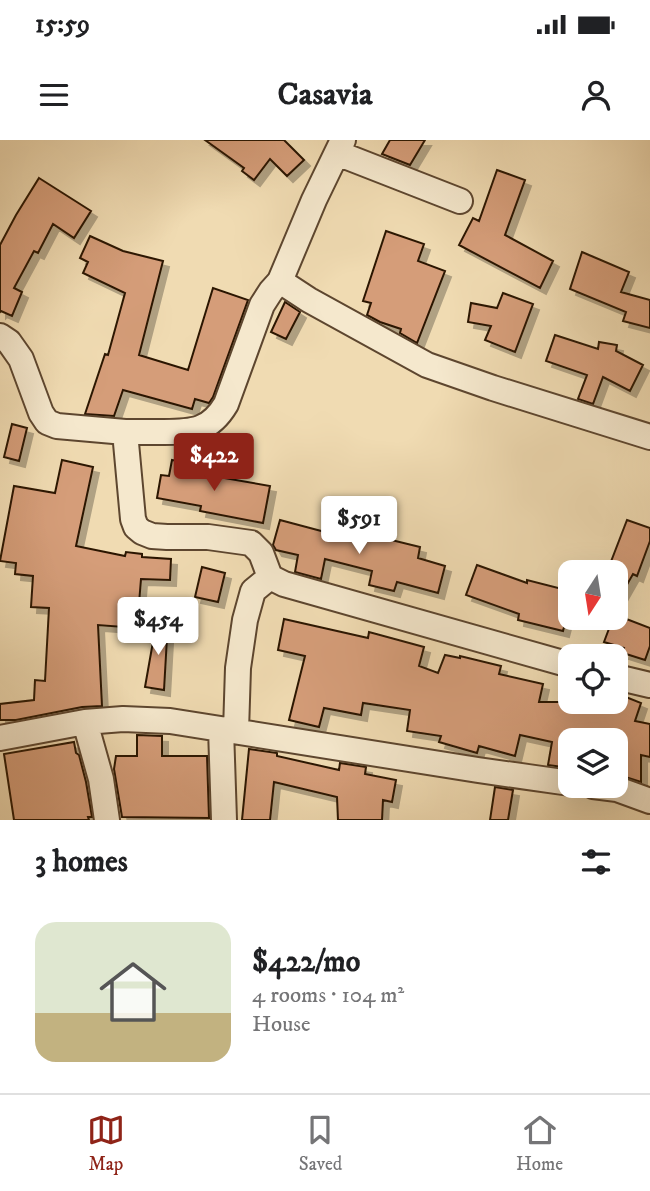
<!DOCTYPE html>
<meta charset="utf-8">
<style>
body{margin:0;font-family:"IM FELL DW Pica",serif;background:#f2f2f2;color:#202124;height:100vh;display:flex;flex-direction:column;font-size:26px;white-space:nowrap}
*{box-sizing:border-box;margin:0}
p{font-size:23px;color:#757577}
.icon{flex:none;width:38px;height:38px;fill:none;stroke:currentColor;stroke-width:2;stroke-linecap:round;stroke-linejoin:round}
.map{position:relative;height:680px;overflow:hidden}
.drawer{display:flex;flex-direction:column;background:#fff;flex:1}
.drawer>*{flex:none}
.needle{width:46px;rotate:192deg}
.buttons{position:absolute;left:558px;top:420px;display:grid;gap:14px}
.buttons a{display:grid;place-items:center;width:70px;height:70px;border-radius:14px;background:#fff;box-shadow:0 7px 28px #0002;font-size:35px}
.price{position:absolute;translate:-50% -60px;padding:0 16px;border-radius:7px;background:#fff;color:#222;font-size:23px;line-height:46px;filter:drop-shadow(0 2px 4px #0008)}
.price::after{content:'';position:absolute;left:50%;top:42px;width:21px;height:16px;margin-left:-10px;background:inherit;clip-path:polygon(0 0,100% 0,50% 100%)}
.price.current{background:#8f2418;color:#fff}
ul{padding:0;list-style:none}
li{display:flex;align-items:center;gap:21px;height:175px;padding:0 35px}
li+li{border-top:2px solid #e0e0e0}
li span{display:grid;place-items:center;flex:none;width:196px;height:140px;border-radius:21px;color:#555}
li>.icon{margin-inline-start:auto}
span .icon{width:84px;height:84px;fill:#fffc;stroke-width:1}
li b{font-size:30px}
h2{display:flex;justify-content:space-between;align-items:center;height:84px;padding:0 35px;font-size:30px}
.status{display:flex;justify-content:space-between;align-items:center;height:49px;padding:0 35px;background:#fff;direction:ltr}
.status svg{height:19px;fill:currentColor}
header{display:flex;justify-content:space-between;align-items:center;height:91px;padding:0 35px;background:#fff;font-size:32px;font-weight:700}
.tab-bar{display:flex;justify-content:space-around;align-items:center;height:98px;border-top:2px solid #e0e0e0;background:#fff;font-size:19px;color:#757577}
.tab-bar a{display:grid;justify-items:center;gap:4px}
.tab-bar .current{color:#8f2418}
.map>svg:first-child{display:block}
</style>
<div class="status"><b>15:59</b><svg viewBox="0 0 49 12"><path d="M0 12V9h3v3zM5 12V6h3v6zM10 12V3h3v9zM15 12V0h3v12zM26 1h20v11H26zM47 4h2v5h-2z"/></svg></div>
<header><svg class="icon" aria-label="menu" viewBox="0 0 24 24"><path d="M4 6h16M4 12h16M4 18h16"/></svg>Casavia<svg class="icon" aria-label="person" viewBox="0 0 24 24"><circle cx="12" cy="8" r="4"/><path d="M4 21q1-7 8-7t8 7"/></svg></header>
<div class="map">
<svg width="650" height="680" viewBox="0 0 650 680">
<defs>
<filter id="shadow"><feDropShadow dx="6" dy="6" stdDeviation="0" flood-color="#0004"/></filter>
</defs>
<rect width="100%" height="100%" fill="#f0dbb2"/>
<filter id="stains"><feTurbulence type="fractalNoise" baseFrequency=".00286" numOctaves="4"/><feColorMatrix values="0 0 0 0 .2 0 0 0 0 .09 0 0 0 0 .02 0 0 0 .5 -.17"/></filter>
<radialGradient id="worn" r=".72"><stop offset=".6" stop-color="#630" stop-opacity="0"/><stop offset="1" stop-color="#630" stop-opacity=".3"/></radialGradient>
<path fill="#d59d79" stroke="#2c1503" stroke-width="2" filter="url(#shadow)" d="M205 0H284L304 20 287 36 270 19 254 40 242 31 244 28Z
M390 0H425L410 25 382 14Z
M497 30 525 40 505 95 553 121 540 148 459 105 473 78 479 81Z
M39 38 91 71 74 98 53 84 38 113 34 111 14 148 22 152 12 176 1 171 0 172V105L16 75Z
M386 91 424 104 418 121 445 131 417 203 400 193 401 189 380 182 367 175 371 163 363 161Z
M90 96 123 111 163 121 139 215 188 230 213 148 248 160 213 257 209 263 195 259 192 269 123 250 114 276 85 274 105 214 108 215 125 153 83 133 88 122 80 118Z
M582 112 629 132 621 152 650 160V188L623 181 626 172 570 149Z
M503 153 533 164 515 212 485 200 491 186 468 182 471 163 497 168Z
M285 162 300 172 286 199 271 192Z
M555 195 598 209 599 202 617 205 616 211 643 225 630 251 603 237 593 264 578 259 587 235 546 221Z
M12 284 27 288 19 321 4 317Z
M62 320 93 327 76 406 125 416 126 412 142 414V417L171 419 170 440 141 439 137 488 98 485 102 566 82 567 16 580H0V564L34 560 35 540 45 541 49 468 31 467 33 436 15 434 16 423 0 421 14 346 55 353Z
M172 320 203 326 201 334 270 346 263 383 200 371 201 366 157 358 161 335 169 336Z
M280 380 340 396 341 392 351 395 354 382 373 387 371 395 420 407 418 418 445 426 438 453 397 442 394 451 369 445 372 431 325 419 321 439 295 432 298 415 276 410 273 405Z
M627 380 650 388V401L637 436 633 434 616 464V432H607Z
M477 425 527 443V440L570 451V464L563 491 518 480 519 474 466 455Z
M202 427 225 433 218 462 195 457Z
M616 475 650 488V506L645 520 623 513 624 508 604 502 613 478H616Z
M157 479 168 480 164 550 145 547Z
M284 479 368 498 369 492 424 507 419 526 438 533 445 515 460 518V516L501 526 499 534 543 544 539 562H616V553L641 563 635 581 650 584V617L641 615V642L616 634V600H570V628L548 625 552 602 520 595 515 616 479 606 477 613 439 602 441 596 407 591 410 570 363 563 361 575 324 568 319 587 289 580 305 516 278 510Z
M137 595 162 596V616H207L209 678 122 677 114 629 116 616H137Z
M74 602 76 613 79 615 86 642 92 677H88L89 680H14L4 614Z
M249 609 277 613V616L339 630 340 623 366 627 365 634 396 640 392 662 383 660 382 680H338L337 657 274 642 270 680H242Z
M495 647 513 650 508 680H490Z"/>
<g fill="none" stroke-linecap="round" stroke-linejoin="round">
<defs>
<path id="street" d="M337 13 460 61
M280 141 309 160 427 225 493 248 650 297
M0 196 9 202 21 219 41 273 47 282 57 286 125 292 133 379 136 387 142 392 152 396 167 397H208L251 403 261 413 270 437 284 444 570 525
M125 292C138 292 151 292 164 292 193 292 210 291 226 264L262 165 271 151 280 141 314 60 343 0
M616 537 650 545
M85 582 101 639 107 680
M221 589 224 680
M236 591 238 528 245 480 253 451 270 437
M0 598 85 582 123 579 170 581 478 630 570 643
M593 646 617 649 650 661"/>
</defs>
<use href="#street" stroke="#5d462f" stroke-width="28"/>
<use href="#street" stroke="#f5e8cd" stroke-width="24"/>
</g>
<rect width="100%" height="100%" filter="url(#stains)"/>
<rect width="100%" height="100%" fill="url(#worn)"/>
</svg>
<div class="buttons">
<a><svg class="needle" viewBox="-14 -14 28 28"><path d="M0-13l5 13h-10z" fill="#e53935"/><path d="M0 13l5-13h-10z" fill="#757577"/></svg></a>
<a><svg class="icon" aria-label="locate" viewBox="0 0 24 24"><circle cx="12" cy="12" r="6"/><path d="M12 2v4M12 18v4M2 12h4M18 12h4"/></svg></a>
<a><svg class="icon" aria-label="layers" viewBox="0 0 24 24"><path d="M12 4l9 5-9 5-9-5zM3 14l9 5 9-5"/></svg></a>
</div>
<b class="price current" style="left:214px;top:353px">$422</b>
<b class="price" style="left:359px;top:416px">$591</b>
<b class="price" style="left:158px;top:517px">$454</b>
</div>
<section class="drawer">
<h2>3 homes<svg class="icon" aria-label="filters" viewBox="0 0 24 24"><path d="M4 7h16M4 17h16"/><circle cx="9" cy="7" r="2"/><circle cx="15" cy="17" r="2"/></svg></h2>
<ul>
<li><span style="background:linear-gradient(#dfe7d0 65%,#c2b280 0)"><svg class="icon" aria-label="home" viewBox="0 0 24 24"><path d="M3 11l9-7 9 7M6 9v11h12V9"/></svg></span><div><b>$422/mo</b><p>4 rooms · 104 m²</p><p>House</p></div></li>
</ul>
</section>
<nav class="tab-bar">
<a class="current"><svg class="icon" aria-label="map" viewBox="0 0 24 24"><path d="M3 6l6-2 6 2 6-2v14l-6 2-6-2-6 2zM9 4v14M15 6v14"/></svg>Map</a>
<a><svg class="icon" aria-label="saved" viewBox="0 0 24 24"><path d="M7 4h10v16l-5-4-5 4z"/></svg>Saved</a>
<a><svg class="icon" aria-label="home" viewBox="0 0 24 24"><path d="M3 11l9-7 9 7M6 9v11h12V9"/></svg>Home</a>
</nav>
